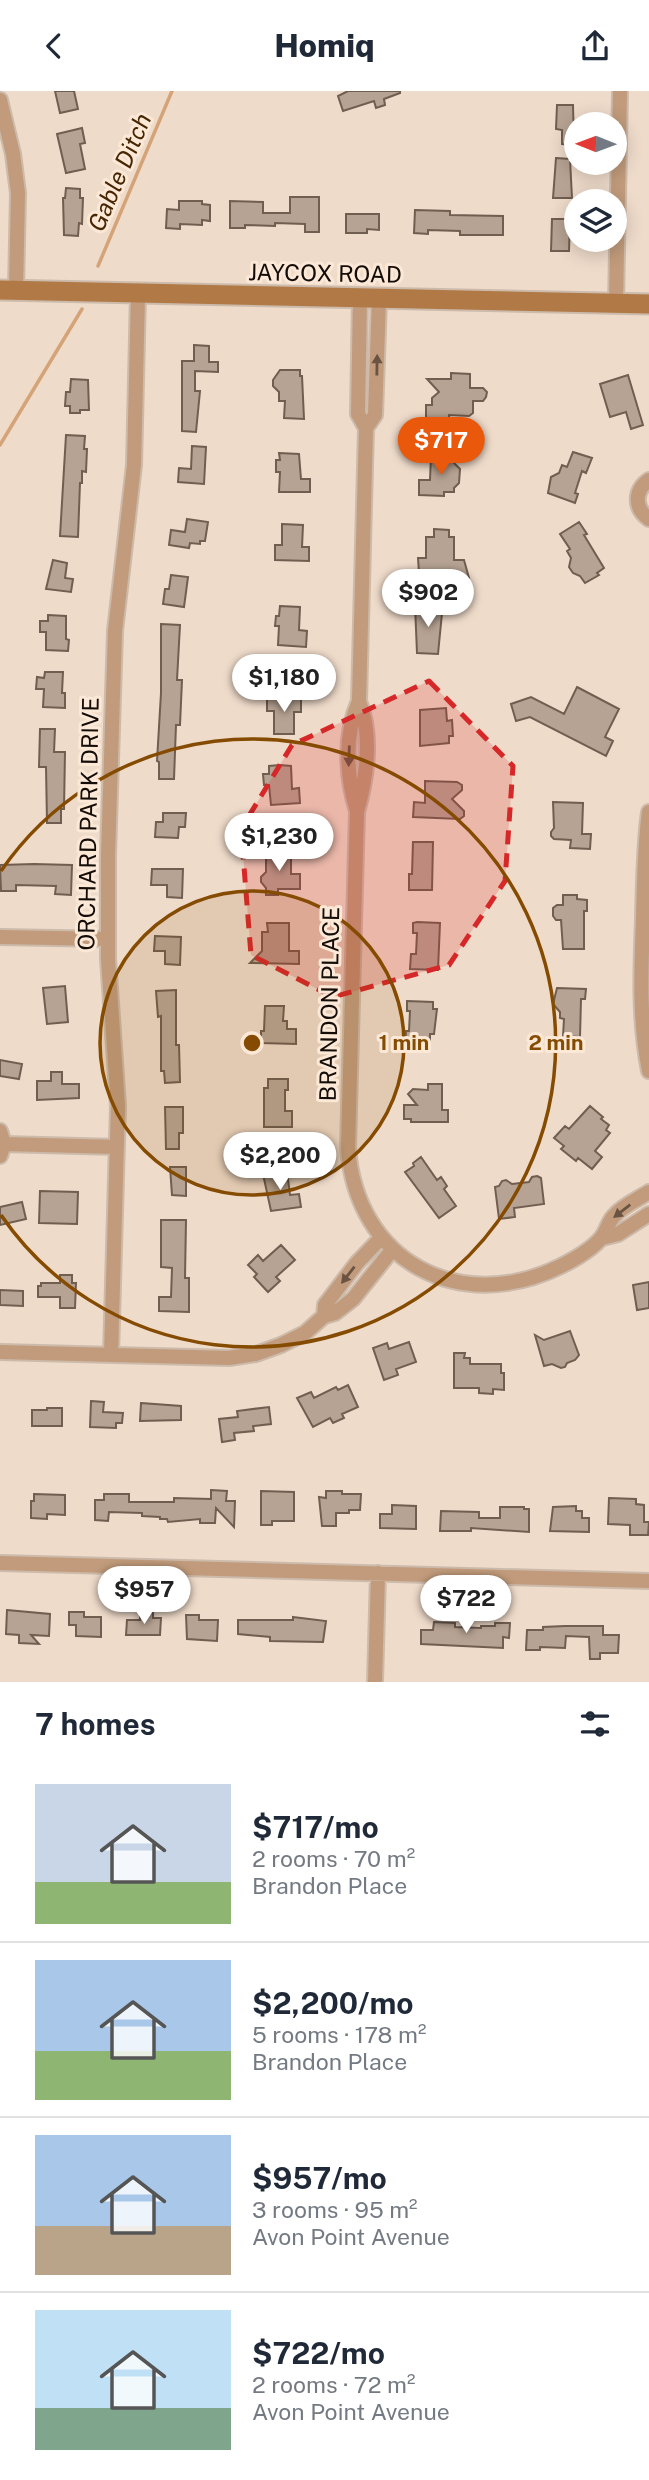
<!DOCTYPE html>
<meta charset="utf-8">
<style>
body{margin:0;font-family:"Public Sans",sans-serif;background:#f2f2f3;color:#1f2937;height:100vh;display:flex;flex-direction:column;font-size:26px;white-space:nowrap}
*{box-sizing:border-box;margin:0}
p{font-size:23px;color:#747a83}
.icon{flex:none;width:38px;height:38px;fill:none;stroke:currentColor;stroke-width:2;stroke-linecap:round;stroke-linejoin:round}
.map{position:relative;height:1591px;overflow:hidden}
.panel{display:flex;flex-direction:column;background:#fff;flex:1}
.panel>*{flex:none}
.needle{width:46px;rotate:271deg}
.tools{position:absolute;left:564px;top:21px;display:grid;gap:14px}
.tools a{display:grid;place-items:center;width:63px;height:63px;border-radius:50%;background:#fff;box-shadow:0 4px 18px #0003;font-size:35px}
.price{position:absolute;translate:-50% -60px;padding:0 16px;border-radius:24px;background:#fff;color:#222;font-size:23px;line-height:46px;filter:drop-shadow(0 2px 4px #0008)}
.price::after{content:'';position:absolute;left:50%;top:42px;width:21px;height:16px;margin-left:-10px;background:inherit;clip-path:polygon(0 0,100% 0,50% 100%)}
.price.selected{background:#ea580c;color:#fff}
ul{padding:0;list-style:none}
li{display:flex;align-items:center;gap:21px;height:175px;padding:0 35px}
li+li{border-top:2px solid #e0e1e3}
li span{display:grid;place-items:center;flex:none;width:196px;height:140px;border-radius:0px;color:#555}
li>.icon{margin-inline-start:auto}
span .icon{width:84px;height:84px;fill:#fffc;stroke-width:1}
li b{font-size:30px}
h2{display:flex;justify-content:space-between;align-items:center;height:84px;padding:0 35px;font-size:30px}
header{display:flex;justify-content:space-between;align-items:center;height:91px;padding:0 35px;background:#fff;font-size:32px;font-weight:800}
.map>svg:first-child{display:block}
</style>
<header><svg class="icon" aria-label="back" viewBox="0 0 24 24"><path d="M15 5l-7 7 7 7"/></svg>Homiq<svg class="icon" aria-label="share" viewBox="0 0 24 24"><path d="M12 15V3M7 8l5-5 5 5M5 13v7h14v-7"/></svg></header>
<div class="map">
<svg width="649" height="1591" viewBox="0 0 649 1591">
<rect width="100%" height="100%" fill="#efdbca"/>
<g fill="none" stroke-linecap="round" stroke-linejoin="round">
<path stroke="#d4a378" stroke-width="3.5" d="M98 175 172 0
M0 354 82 218"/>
</g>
<path fill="#b7a393" stroke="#705e50" stroke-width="2" d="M55 0H74L78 18 60 22Z
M348 0H400V2L384 8 385 14 376 17 374 10 343 20 338 5Z
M557 14H573L574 54 562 53V39L556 38Z
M82 37 85 52 80 53 85 78 66 82 57 43Z
M556 67 570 68 572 107H553Z
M66 97 80 98V107H83L82 133 79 132 78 145 64 144 63 107H65Z
M290 106H319V141H305V133L275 132V135L245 134V137H230V110L263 111V122H290Z
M179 110H202V113L210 114V130L202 129V134L180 133V138L166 137 167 118 179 119Z
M415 119 450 120V124L503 125V144H460V140L428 139V143L414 142Z
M346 123H379V139L367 138V142H346Z
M552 128H570L569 160H551Z
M194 254 209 255V271H218V281L195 280V300H200L196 341 182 340V270H194Z
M280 279H300V285H302L304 328 284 327 285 310H279V301L273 295V289Z
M451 282 470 283V297H483L487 301 486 306 483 310H473V322L469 325 449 324V331L426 328V314H432V307L439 301 427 288H451Z
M628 284 643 334 631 338 626 321 610 326 600 293Z
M71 288 88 289 89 319H80V322H70V315H65L66 301H70Z
M66 344 85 345 84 358H87L86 381 82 380V392H80L78 446 60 445Z
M192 355 206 356 204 393 178 391 179 377 191 378Z
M573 361 592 367 586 382 582 380 575 402 578 403 575 412 548 402 551 386 559 382 562 374 567 376Z
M279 362 299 363 301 388H310V401H279L280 381H276V369H280Z
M431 365 454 366V372L460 378 459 392 454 397V401H444V405L419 404V389H430Z
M187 428 208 431 205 450H200V453L190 452 189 457 169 454 171 439 185 441Z
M579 431 587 443 584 444 604 477 597 482 599 484 585 492 580 485 573 482 569 476 571 467 567 460 570 458 560 443Z
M282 433 303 434 302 456H309V470L275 469V454H282Z
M434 438 449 439V446H454V469H464L469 487H446V482H419L418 467H426V446H434Z
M53 469 67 472 65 487 73 488 71 501 46 498Z
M171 484 188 486 184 516 163 513 165 498H169Z
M415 514 437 515V522H442L438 563 417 562Z
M280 515 300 516 299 539 307 540 306 556 278 554 279 535H275L276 525H279Z
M48 524 66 525V548L69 549 68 560 46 559V541H40V530H48Z
M161 533 180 534 177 589H182L180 634H176L174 688H159V671L157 670 161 602Z
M45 581H63L62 602H65V617L43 616 44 598H36L37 586 44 587Z
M577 596 619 618 605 646 613 650 606 665 530 626 516 630 511 613 531 606 564 623Z
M267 607H301V621H294V643H274V620H267Z
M446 617 447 630 452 629 453 645H449V652L420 655V619Z
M40 638H55L54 661H65L64 718H61V732H47L46 676H39Z
M280 674 291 675 292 698 299 697 300 712 271 714 269 694H264L263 683H269V675Z
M425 690 457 691 462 694V699L452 708 464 720V725L460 728 413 726 414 711 425 712Z
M553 711 583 712 582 743H591L590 758 570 757 571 749 554 748 551 745V741L554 737Z
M163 722H186L185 736H179L178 747 155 746 156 731H163Z
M413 751H433L432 799H409V783H412Z
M266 759 288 760V764H291V783H300V798H278V804H266V797L261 791V786L266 781Z
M34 773 72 774 71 804 55 803 56 795 16 794V800H1L0 774Z
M152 778H183L182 807 167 806V794H151Z
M563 804H577V808L587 809V820H584V858H563L561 829H556L553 825V817L557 814H563Z
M417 831 440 832 438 879 410 878 411 863H416L417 842H413V832Z
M267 832H289V860H299V873L250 872 262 860V841H268Z
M155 845 181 846 180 874 165 873V860H154Z
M65 895 68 931 47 933 43 897Z
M557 897 586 898 585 908H581L580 946 563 945 564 928 560 927V921L553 913Z
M176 899V954H179L180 991 165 992 164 980H161V925L158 926 156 900Z
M407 910 433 911V918H437L434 943H430V956L405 955 406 940H409L410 920H407Z
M265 915H284L283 930H287V938H296V953L261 952V940H264Z
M0 969 22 973 19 988 0 985Z
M51 981H62V993H79V1007L37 1009V990H51Z
M268 988H288V999H285V1020H292V1036H264V997H268Z
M428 993H442V1019H448V1031H411V1028H404V1014H417L408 1003 413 998 428 999Z
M590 1015 603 1026 601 1028 609 1034 606 1039 610 1042 595 1060 602 1066 592 1078 578 1067 576 1070 561 1058 564 1055 554 1047 565 1035 569 1038Z
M165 1016H183V1042H179V1058H166Z
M421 1066 437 1089 441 1086 447 1095 444 1098 456 1115 439 1127 405 1081 414 1075 413 1072Z
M170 1076H186V1105L172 1104Z
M287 1080 290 1104 299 1103 301 1116 271 1120 263 1083Z
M537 1085 541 1087 544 1113 514 1117 515 1126 499 1128 495 1096 499 1095 502 1090 506 1089 512 1093 529 1091 532 1086Z
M40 1100 78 1101 77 1133 39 1132Z
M22 1111 26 1128 0 1134V1116Z
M161 1129H186L185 1187H189V1221L159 1220V1206H171L172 1177 161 1176Z
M281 1154 295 1169 276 1186 280 1190 268 1201 254 1186 257 1183 248 1174 258 1164 263 1170Z
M60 1184H72V1192H76L75 1217H60V1206H38V1195H41V1192H60Z
M649 1191V1217L637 1219 633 1194Z
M0 1199 23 1200V1215L0 1214Z
M570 1240 579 1264 575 1269 567 1272 565 1276 561 1277 552 1273 544 1275 535 1244 544 1249Z
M409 1251 416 1271 396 1278 398 1284 384 1289 373 1257 387 1252 389 1258Z
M454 1262H465L464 1267H470V1273H501V1282H504V1299L493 1298V1303L479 1302V1297H454Z
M348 1294 358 1316 342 1323 344 1327 333 1332 330 1327 313 1336 297 1307 311 1301 314 1307 336 1296 338 1299Z
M91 1310 104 1311 103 1321 123 1322 122 1332H116V1337L90 1336Z
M141 1312 181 1315V1329L140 1330Z
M269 1316 271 1333 253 1335 254 1340 234 1342 235 1349 222 1351 219 1328 238 1326 237 1320Z
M47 1317H62V1335H32V1319H47Z
M211 1399 227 1400 226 1410H235L234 1436 216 1417 215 1432H200V1428L168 1431 167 1428H160V1426L142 1425V1422L109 1421 108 1430 95 1429V1409H104V1403H129V1411H174V1407L211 1408Z
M261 1400 294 1401V1430H272V1434H261Z
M326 1400H342V1403H361L360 1419H349V1422H336V1435H322L319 1406 326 1407Z
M34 1403 65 1404V1424L47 1423V1428L31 1427V1410H34Z
M609 1407 636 1408V1413L644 1414V1431H649L648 1444H630V1434L608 1433Z
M392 1414 416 1415V1438L380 1437V1423H392Z
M576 1415V1420H582V1427H589V1441L550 1440 553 1416Z
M500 1416H524V1418H529V1441L471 1437V1440H440L441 1420 479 1421V1427H500Z
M7 1519 50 1523 49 1545 31 1544 39 1553 19 1552V1544L6 1543Z
M69 1521H84V1526H101V1546L76 1545V1534H69Z
M140 1522H153V1527H161L160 1544H126L127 1529H140Z
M186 1524H199V1529H218L217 1550 187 1548Z
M293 1526 326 1530 323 1551 270 1550V1546L238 1543V1529H293Z
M434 1531 455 1532V1536L481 1537V1535H495V1532H510L509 1547 503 1546V1557L421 1553V1539H433Z
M565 1535H603V1544H619L618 1562H600V1568H590L589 1546 566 1545 565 1557 540 1556V1559H526L527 1539H543V1536Z"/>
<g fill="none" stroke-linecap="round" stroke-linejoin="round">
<defs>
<path id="street" d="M0 9 13 63 18 102 16 199
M616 212 620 0
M366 337 375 324 379 208
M649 389C634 400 634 417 649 428
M359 610C373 645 367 685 357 721L348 1056C356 1171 460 1225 561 1175 575 1168 596 1156 604 1143 607 1138 609 1130 614 1125 622 1115 638 1108 649 1101
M357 720C346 685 344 644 359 610L366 337 358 323 360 208
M649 721C644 757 644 793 643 829 641 880 639 929 649 980
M0 846 107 848
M0 1040 4 1053 0 1065
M4 1053 117 1056
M602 1147 618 1143 649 1123
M324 1225 325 1214 357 1172 381 1147
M0 1261 229 1267 256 1263 281 1254 305 1242 324 1225 335 1222 353 1208 392 1159
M111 1264 118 1015 108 868V765L115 540 134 374 138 203
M0 1472 649 1490
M375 1591 378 1482"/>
<path id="secondary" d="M0 199 649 213"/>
</defs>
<use href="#street" stroke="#ccbaab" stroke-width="18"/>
<use href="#secondary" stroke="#ccbaab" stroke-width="23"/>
<use href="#street" stroke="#c19b7b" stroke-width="14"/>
<use href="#secondary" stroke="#b07946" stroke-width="19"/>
</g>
<defs><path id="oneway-solid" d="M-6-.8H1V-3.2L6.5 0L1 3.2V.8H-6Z" transform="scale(1.75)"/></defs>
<g fill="#6a5441">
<use href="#oneway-solid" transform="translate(377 274) rotate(-89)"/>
<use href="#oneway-solid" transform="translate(349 665) rotate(92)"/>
<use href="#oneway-solid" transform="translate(622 1120) rotate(142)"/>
<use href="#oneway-solid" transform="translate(348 1184) rotate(128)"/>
</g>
<path fill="#d62828" fill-opacity="0.2" stroke="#d62828" stroke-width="5" stroke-dasharray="14 9" stroke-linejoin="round" d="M429 590 513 675 505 790 449 874 333 906 251 864 241 738 292 654Z"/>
<circle cx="252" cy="952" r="152" fill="#854b01" fill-opacity=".12"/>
<g fill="none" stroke="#854b01" stroke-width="3.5">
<circle cx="252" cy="952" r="152"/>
<path d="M1 780A304 304 0 1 1 1 1124"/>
</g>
<g text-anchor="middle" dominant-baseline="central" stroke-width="6" stroke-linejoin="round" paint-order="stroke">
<g font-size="23" fill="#130c07" stroke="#fce8d7">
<text transform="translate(325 182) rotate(1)">JAYCOX ROAD</text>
<text transform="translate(88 733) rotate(-89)">ORCHARD PARK DRIVE</text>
<text transform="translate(329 913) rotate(-89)">BRANDON PLACE</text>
</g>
<g font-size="24" font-style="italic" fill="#462603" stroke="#fce8d7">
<text transform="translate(119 81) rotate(-67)">Gable Ditch</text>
</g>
</g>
<circle cx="252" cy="952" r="10" fill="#854b01" stroke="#fce8d7" stroke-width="3.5"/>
<g font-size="21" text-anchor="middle" font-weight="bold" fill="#854b01" stroke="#fce8d7" stroke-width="6" stroke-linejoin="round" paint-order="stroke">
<text x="404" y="959">1 min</text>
<text x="556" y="959">2 min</text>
</g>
</svg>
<div class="tools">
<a><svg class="needle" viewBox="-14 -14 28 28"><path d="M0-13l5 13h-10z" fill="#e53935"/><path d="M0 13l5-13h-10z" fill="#747a83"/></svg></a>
<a><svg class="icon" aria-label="layers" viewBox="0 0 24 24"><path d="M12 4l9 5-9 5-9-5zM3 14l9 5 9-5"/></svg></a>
</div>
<b class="price selected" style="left:441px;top:386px">$717</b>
<b class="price" style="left:428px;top:538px">$902</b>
<b class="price" style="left:284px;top:623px">$1,180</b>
<b class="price" style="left:279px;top:782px">$1,230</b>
<b class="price" style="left:280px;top:1101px">$2,200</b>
<b class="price" style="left:144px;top:1535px">$957</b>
<b class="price" style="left:466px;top:1544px">$722</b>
</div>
<section class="panel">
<h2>7 homes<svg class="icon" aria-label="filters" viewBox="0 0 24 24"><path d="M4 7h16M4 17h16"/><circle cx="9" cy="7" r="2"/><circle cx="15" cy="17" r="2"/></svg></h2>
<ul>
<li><span style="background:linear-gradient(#c9d6e8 70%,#8fb573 0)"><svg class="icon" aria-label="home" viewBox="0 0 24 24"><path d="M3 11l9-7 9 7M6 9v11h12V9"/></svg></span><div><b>$717/mo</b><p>2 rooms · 70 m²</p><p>Brandon Place</p></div></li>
<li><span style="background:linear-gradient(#a9c7e8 65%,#8fb573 0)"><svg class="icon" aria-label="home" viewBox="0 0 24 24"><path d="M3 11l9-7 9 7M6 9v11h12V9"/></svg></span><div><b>$2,200/mo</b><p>5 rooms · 178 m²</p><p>Brandon Place</p></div></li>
<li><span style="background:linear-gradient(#a9c7e8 65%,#b9a48a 0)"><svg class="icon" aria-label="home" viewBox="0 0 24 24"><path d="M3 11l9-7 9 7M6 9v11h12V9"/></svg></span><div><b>$957/mo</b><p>3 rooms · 95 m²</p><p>Avon Point Avenue</p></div></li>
<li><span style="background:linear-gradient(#bfe0f5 70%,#7fa58c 0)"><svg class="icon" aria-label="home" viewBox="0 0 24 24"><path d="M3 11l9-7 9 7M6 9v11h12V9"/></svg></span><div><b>$722/mo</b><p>2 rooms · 72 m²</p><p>Avon Point Avenue</p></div></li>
</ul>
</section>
